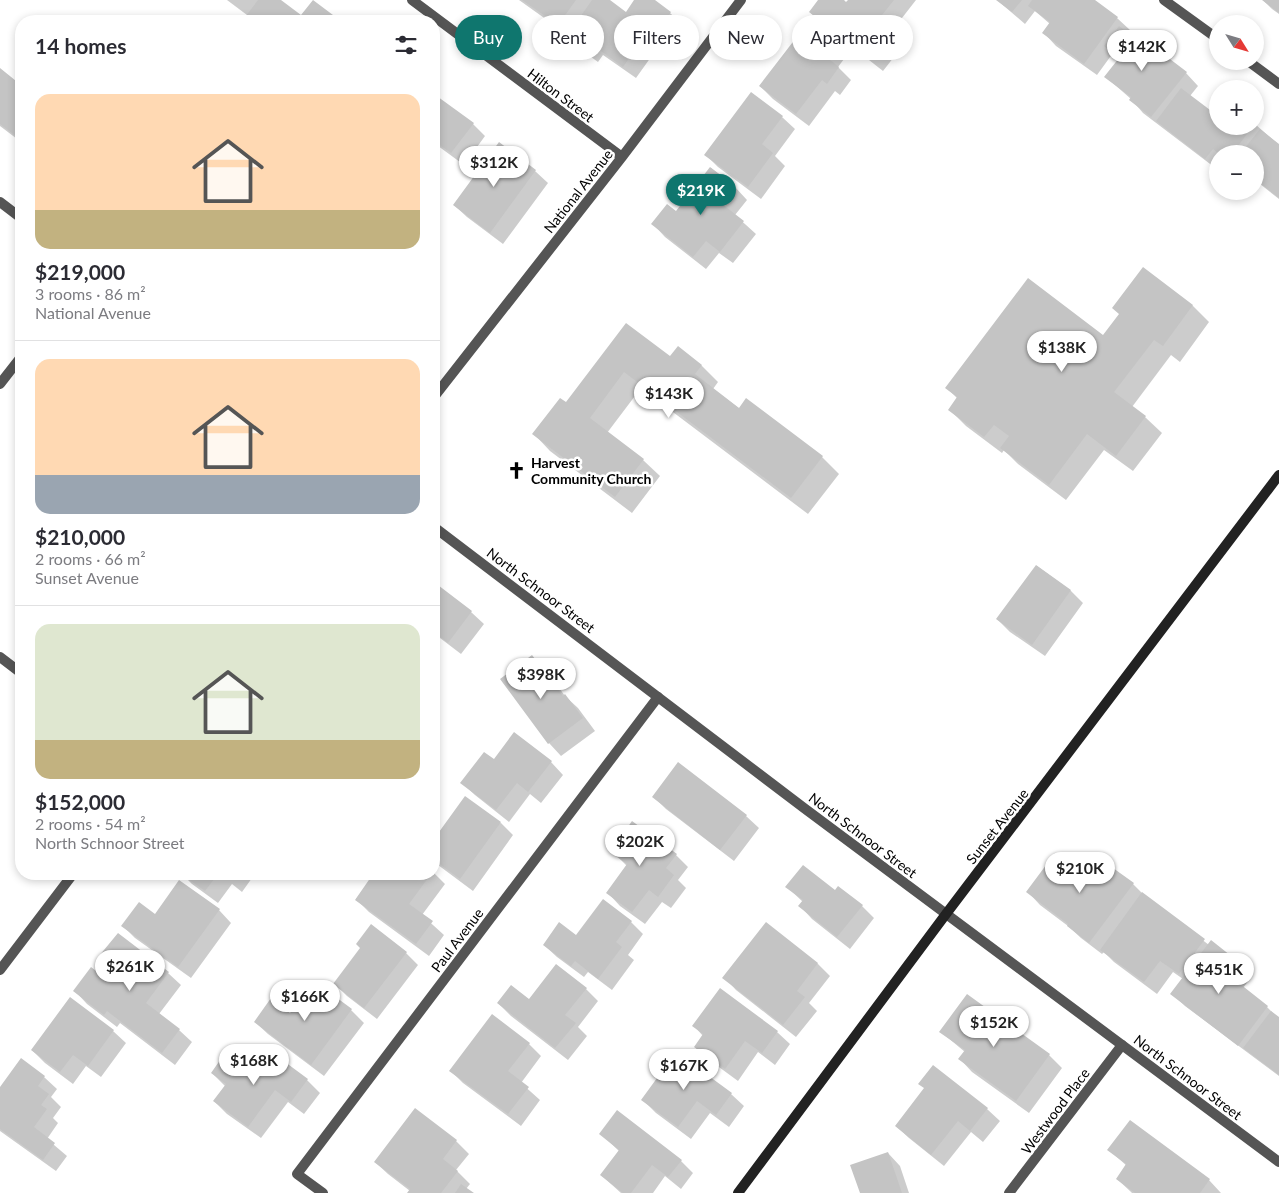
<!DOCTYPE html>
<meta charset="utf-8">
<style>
body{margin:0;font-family:Lato,sans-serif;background:#f2f2f3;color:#2b2b33;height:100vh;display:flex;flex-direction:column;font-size:19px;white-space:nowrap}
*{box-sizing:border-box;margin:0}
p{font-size:16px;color:#7c7c81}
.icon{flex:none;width:28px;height:28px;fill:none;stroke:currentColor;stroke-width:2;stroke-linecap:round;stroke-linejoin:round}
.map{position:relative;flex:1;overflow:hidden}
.side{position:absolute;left:15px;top:15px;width:425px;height:865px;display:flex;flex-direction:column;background:#fff;border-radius:20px;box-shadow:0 2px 8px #0003}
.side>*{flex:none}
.banner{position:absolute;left:455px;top:15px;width:475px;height:45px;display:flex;gap:10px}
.needle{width:32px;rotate:127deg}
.fabs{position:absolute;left:1209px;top:15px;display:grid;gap:10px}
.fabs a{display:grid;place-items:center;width:55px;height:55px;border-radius:50%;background:#fff;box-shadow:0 2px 8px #0003;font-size:25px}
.price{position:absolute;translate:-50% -42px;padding:0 11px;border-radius:18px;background:#fff;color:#222;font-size:16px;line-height:32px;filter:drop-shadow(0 1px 2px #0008)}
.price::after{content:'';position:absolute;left:50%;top:30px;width:15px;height:11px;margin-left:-8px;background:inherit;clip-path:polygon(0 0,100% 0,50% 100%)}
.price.active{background:#0f766e;color:#fff}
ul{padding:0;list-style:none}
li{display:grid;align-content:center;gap:10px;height:265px;padding:0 20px}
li+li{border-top:1px solid #e1e1e2}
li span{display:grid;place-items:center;height:155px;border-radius:15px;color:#555}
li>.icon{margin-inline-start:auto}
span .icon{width:90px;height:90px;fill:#fffc;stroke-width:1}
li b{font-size:21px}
h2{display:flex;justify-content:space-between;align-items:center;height:60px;padding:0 20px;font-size:21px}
.tag{padding:0 18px;border-radius:22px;background:#fff;box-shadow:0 2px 8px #0003;font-size:18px;line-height:45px}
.tag.active{background:#0f766e;color:#fff}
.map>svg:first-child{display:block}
</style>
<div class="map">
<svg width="1279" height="1193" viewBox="0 0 1279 1193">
<rect width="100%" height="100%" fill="#fff"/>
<path fill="#0003" d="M227 0H279L302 17 336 19 339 21H243L247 15Z
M519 0H608L626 14 636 0H652L670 13 683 25 667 47 661 43 636 78 603 55 598 62 580 49 568 35Z
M820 0H842L846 4 849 0H916L895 27 908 39 883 71 823 24 810 12Z
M997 0H1093L1117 18 1130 30 1127 34 1159 59 1186 73 1198 86 1190 96 1218 126H1255V124L1279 145V199L1255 180V154H1218V170L1143 113 1131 99 1106 77 1119 59 1113 53 1097 75 1056 46 1044 33 1050 24 1035 11 1025 24Z
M1263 0H1279V14L1272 9Z
M809 23 835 43 847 55 838 67 851 80 840 95 835 91 809 126 773 99 760 86Z
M0 70 21 86V142L0 126Z
M434 96 473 124 485 136 464 165 434 143Z
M782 117 795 129 775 156 785 166 761 199 718 167 706 155Z
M711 168 735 187 747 200 735 215 756 234 733 263 719 253 706 269 665 237 653 224 676 212Z
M535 171 548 183 503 244 467 217 454 205Z
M1143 269 1193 306 1209 322 1180 362 1171 355 1132 407 1145 417 1162 433 1133 471 1104 450 1066 500 1018 464 1004 450 1002 453 966 426 950 410 958 399 947 388 1103 337 1120 314Z
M626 324 671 358 678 348 702 366 718 382 713 389 740 409 822 457 839 474 808 514 641 388 607 433 643 460 660 476 632 513 550 451 534 434 566 404Z
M1037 566 1071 591 1083 603 1045 656 1010 632 997 619Z
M434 584 471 612 484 624 461 654 440 638 436 644 434 643Z
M532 657 545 669 565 696 578 708 595 731 561 756 549 743Z
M494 761 551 762 563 775 541 803 530 794 509 822 475 795 462 783Z
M654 797 746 816 759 828 734 861 666 809Z
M501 823 513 835 473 891 434 862V829L439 833Z
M612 851 676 855 688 867 678 880 686 888 671 908 662 902 645 924 620 906 608 893 627 866Z
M1076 871 1133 884 1145 896 1209 945 1239 963 1252 976 1243 988 1267 1007 1279 1019V1076L1185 1006 1172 993 1183 979 1173 972 1157 994 1114 962 1104 952 1102 954 1081 938 1068 926 1040 905 1028 892Z
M434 873 445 884 422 915 444 935 429 956 369 912 356 899 375 874Z
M182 874H247L252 878 242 892 232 884 218 903 192 884Z
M787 887 835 891 862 906 874 918 850 949 812 919 800 906 803 902Z
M219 910 231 923 191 978 135 938 123 926 155 916Z
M631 922 643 934 628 955 634 960 612 990 588 972 584 977 557 957 544 945Z
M766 924 818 964 830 976 809 1003 817 1011 796 1037 736 990 724 977Z
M406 953 418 965 377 1019 347 996 335 984Z
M101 956 168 973 181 985 159 1014 179 1030 192 1042 175 1065 120 1023 117 1027 87 1004 75 991 110 983 119 973Z
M314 983 351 1010 364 1023 324 1076 268 1034 255 1022 291 1014Z
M586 989 598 1001 578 1027 587 1036 568 1060 511 1016 498 1003 529 1000Z
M967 996 1049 1055 1062 1068 1029 1113 972 1072 960 1059 965 1052 941 1032Z
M694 1026 777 1032 790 1044 775 1065 758 1052 738 1081 708 1059 695 1047 703 1036Z
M113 1031 126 1043 101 1077 86 1066 73 1084 45 1063 32 1050Z
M529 1044 541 1056 521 1083 540 1100 521 1126 463 1083 451 1071Z
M286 1064 307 1080 320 1093 304 1114 288 1102 261 1138 227 1114 214 1101 225 1086 212 1073 238 1068 278 1074Z
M44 1077 57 1089 51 1097 61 1107 53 1118 58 1123 47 1139 67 1156 56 1171 0 1131V1089Z
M731 1094 744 1106 729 1127 710 1113 691 1139 656 1113 643 1100Z
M987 1109 1000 1121 983 1142 971 1132 944 1166 909 1138 896 1126Z
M415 1110 456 1141 469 1154 456 1170 470 1184 466 1189 472 1193H409L410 1191 388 1174 375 1162Z
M1130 1122 1209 1180 1221 1193H1132L1130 1191 1117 1179 1127 1166 1109 1150Z
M601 1134 681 1161 693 1173 681 1189 665 1176 653 1193H621L601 1175 619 1151Z
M888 1153 900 1166 909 1193H861Z"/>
<path fill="#c4c4c4" d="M258 0H281L301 15 313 0 337 18 334 21H242Z
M522 0H576L558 25Z
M592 0H610L626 12 634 0H655L671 12 654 36 648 31 623 67 590 43 585 50 566 37Z
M818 0H844L846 2 848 0H894L882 15 896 26 870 60 809 12Z
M996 0H1022L1012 12Z
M1032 0H1095L1118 17 1084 64 1042 33 1050 22 1028 6Z
M1262 0H1279V13Z
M809 21 835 42 825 56 839 67 827 84 822 80 796 114 759 86Z
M1119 26 1159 57 1162 53 1187 72 1151 117 1129 100 1131 97 1104 77 1119 58 1104 46Z
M0 68 21 85V140L0 124Z
M1181 88 1218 116V126H1253L1232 154H1219L1213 149 1205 159 1156 121Z
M751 92 783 116 762 144 773 153 748 187 704 155Z
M434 94 474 123 451 153 434 141Z
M1260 129 1279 144V198L1255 179V154H1240Z
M499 142 536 170 490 233 453 205Z
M710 167 735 186 722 204 744 221 720 252 706 241 693 257 651 224 667 204 676 211Z
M1143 267 1193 305 1163 346 1154 340 1114 392 1146 416 1116 456 1087 434 1049 485 1000 448 1009 436 994 425 984 437 948 410 957 397 945 388 1028 278 1103 335 1119 314 1112 308Z
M626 323 670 356 678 346 702 365 695 374 739 408 746 398 823 456 791 498 624 372 590 418 644 459 615 497 532 434 560 398 566 402Z
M1036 565 1071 590 1032 645 996 619Z
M434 582 472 611 448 643 434 632Z
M532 655 563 696 565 694 583 718 548 744 500 679Z
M514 732 552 761 528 792 517 783 496 810 460 783 484 752 494 759Z
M678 762 747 815 720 850 652 797Z
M465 796 501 822 460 879 434 860V828L439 832Z
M632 821 677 854 666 868 674 875 658 897 649 890 632 912 606 893 627 864 610 852Z
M1055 853 1076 869 1084 858 1107 875 1113 868 1134 883 1089 943 1067 926 1068 924 1026 892Z
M803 865 835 890 838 886 863 905 837 937 798 906 803 900 785 887Z
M181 874H218L205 891Z
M373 874H431L409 904 433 921 416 944 355 900Z
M179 880 220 909 178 967 121 926 139 902 155 914Z
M1142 892 1205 939 1179 974 1160 961 1144 982 1100 950Z
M603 899 632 921 616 942 622 947 598 979 575 961 571 966 543 945 559 922 576 935Z
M766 922 818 963 797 991 805 997 783 1025 722 978Z
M371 924 407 952 364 1008 333 984 360 948 356 944Z
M118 933 169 972 146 1003 180 1029 162 1053 107 1011 104 1015 73 991 91 967 110 982 119 971 99 956Z
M1211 940 1240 963 1230 976 1268 1006 1238 1046 1170 994Z
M556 964 587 988 565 1015 576 1023 555 1048 497 1003 511 985 529 999Z
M314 981 352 1009 311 1065 254 1022 271 998 290 1013Z
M720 988 778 1031 762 1053 745 1041 725 1069 694 1047 703 1034 692 1026Z
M967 994 1050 1054 1016 1101 958 1059 965 1050 939 1032Z
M70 997 114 1030 88 1066 73 1055 60 1072 31 1050Z
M1271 1011 1279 1017V1075L1243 1048Z
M492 1014 530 1043 508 1071 529 1087 508 1114 449 1071Z
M249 1052 278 1073 285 1062 308 1079 291 1102 275 1090 248 1127 213 1101 226 1084 211 1073 223 1056 238 1066Z
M676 1052 732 1093 716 1115 697 1101 678 1127 641 1100Z
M21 1058 45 1076 38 1086 49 1094 41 1105 47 1109 34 1127 55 1143 43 1160 0 1129V1087Z
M933 1065 988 1108 970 1131 958 1121 931 1155 895 1126 924 1088 918 1084Z
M415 1108 457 1140 443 1159 458 1171 441 1193H407L410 1189 374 1162Z
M617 1110 682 1160 668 1177 652 1165 631 1193H623L600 1175 619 1150 599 1134Z
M1130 1120 1210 1179 1200 1193H1135L1116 1179 1126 1164 1107 1150Z
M888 1152 902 1193H860L850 1165Z
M461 1184 474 1193H455Z"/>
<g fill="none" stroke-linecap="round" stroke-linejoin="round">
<path stroke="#555" stroke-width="10" d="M412 0 622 157
M1164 0 1218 39
M1248 61 1279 84
M0 384 21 357
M434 397 622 157 741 0
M0 657 21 673
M0 970 73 874
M323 1193 297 1174 658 697
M1009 1193 1122 1045"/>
<path stroke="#555" stroke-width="10" d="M0 202 21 218
M434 527 804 808 1279 1162"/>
<path stroke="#222" stroke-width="10" d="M738 1193 946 914 1279 475"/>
</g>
<defs>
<symbol id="church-bare" viewBox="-9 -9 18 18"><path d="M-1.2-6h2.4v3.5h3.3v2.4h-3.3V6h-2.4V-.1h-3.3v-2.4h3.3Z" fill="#000" stroke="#fff" stroke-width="2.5" paint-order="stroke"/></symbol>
</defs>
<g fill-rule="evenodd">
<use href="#church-bare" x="504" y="458" width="25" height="25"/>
</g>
<g text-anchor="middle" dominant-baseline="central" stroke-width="5" stroke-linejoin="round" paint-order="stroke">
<g font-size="14" fill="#000" stroke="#fff">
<text transform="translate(561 95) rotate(37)">Hilton Street</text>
<text transform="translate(578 191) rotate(-52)">National Avenue</text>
<text transform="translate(541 590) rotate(37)">North Schnoor Street</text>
<text transform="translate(997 826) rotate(-52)">Sunset Avenue</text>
<text transform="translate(863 835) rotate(37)">North Schnoor Street</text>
<text transform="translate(457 940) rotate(-53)">Paul Avenue</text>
<text transform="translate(1188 1077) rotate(37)">North Schnoor Street</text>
<text transform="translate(1055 1111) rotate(-53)">Westwood Place</text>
</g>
<g font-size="14" font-weight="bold" fill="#000" stroke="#fff" text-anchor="start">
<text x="531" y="462">Harvest<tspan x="531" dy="16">Community Church</tspan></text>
</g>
</g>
</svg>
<div class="fabs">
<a><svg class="needle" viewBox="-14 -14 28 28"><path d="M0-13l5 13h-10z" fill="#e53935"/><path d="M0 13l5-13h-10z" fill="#7c7c81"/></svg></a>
<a>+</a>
<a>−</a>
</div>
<b class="price" style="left:1142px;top:72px">$142K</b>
<b class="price" style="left:494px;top:188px">$312K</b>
<b class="price active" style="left:701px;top:216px">$219K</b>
<b class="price" style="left:1062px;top:373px">$138K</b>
<b class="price" style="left:669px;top:419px">$143K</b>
<b class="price" style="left:541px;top:700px">$398K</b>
<b class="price" style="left:640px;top:867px">$202K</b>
<b class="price" style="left:1080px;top:894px">$210K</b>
<b class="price" style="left:130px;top:992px">$261K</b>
<b class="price" style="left:1219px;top:995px">$451K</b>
<b class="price" style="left:305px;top:1022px">$166K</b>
<b class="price" style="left:994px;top:1048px">$152K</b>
<b class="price" style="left:254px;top:1086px">$168K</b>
<b class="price" style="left:684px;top:1091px">$167K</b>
<div class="banner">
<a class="tag active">Buy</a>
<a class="tag">Rent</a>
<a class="tag">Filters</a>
<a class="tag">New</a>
<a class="tag">Apartment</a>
</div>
<section class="side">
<h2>14 homes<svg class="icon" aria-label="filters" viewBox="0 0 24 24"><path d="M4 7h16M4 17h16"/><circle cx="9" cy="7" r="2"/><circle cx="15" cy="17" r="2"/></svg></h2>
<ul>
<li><span style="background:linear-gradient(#ffd9b3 75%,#c2b280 0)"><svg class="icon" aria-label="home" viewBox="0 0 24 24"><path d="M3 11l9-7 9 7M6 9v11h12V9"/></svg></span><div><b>$219,000</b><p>3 rooms · 86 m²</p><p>National Avenue</p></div></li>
<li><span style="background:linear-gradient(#ffd9b3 75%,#9aa5b1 0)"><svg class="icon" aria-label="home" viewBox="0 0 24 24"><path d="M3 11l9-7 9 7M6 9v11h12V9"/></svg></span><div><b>$210,000</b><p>2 rooms · 66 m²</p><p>Sunset Avenue</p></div></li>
<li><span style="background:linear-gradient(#dfe7d0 75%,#c2b280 0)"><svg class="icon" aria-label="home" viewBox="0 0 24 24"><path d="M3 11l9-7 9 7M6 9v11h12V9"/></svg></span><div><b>$152,000</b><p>2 rooms · 54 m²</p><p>North Schnoor Street</p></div></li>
</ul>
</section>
</div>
